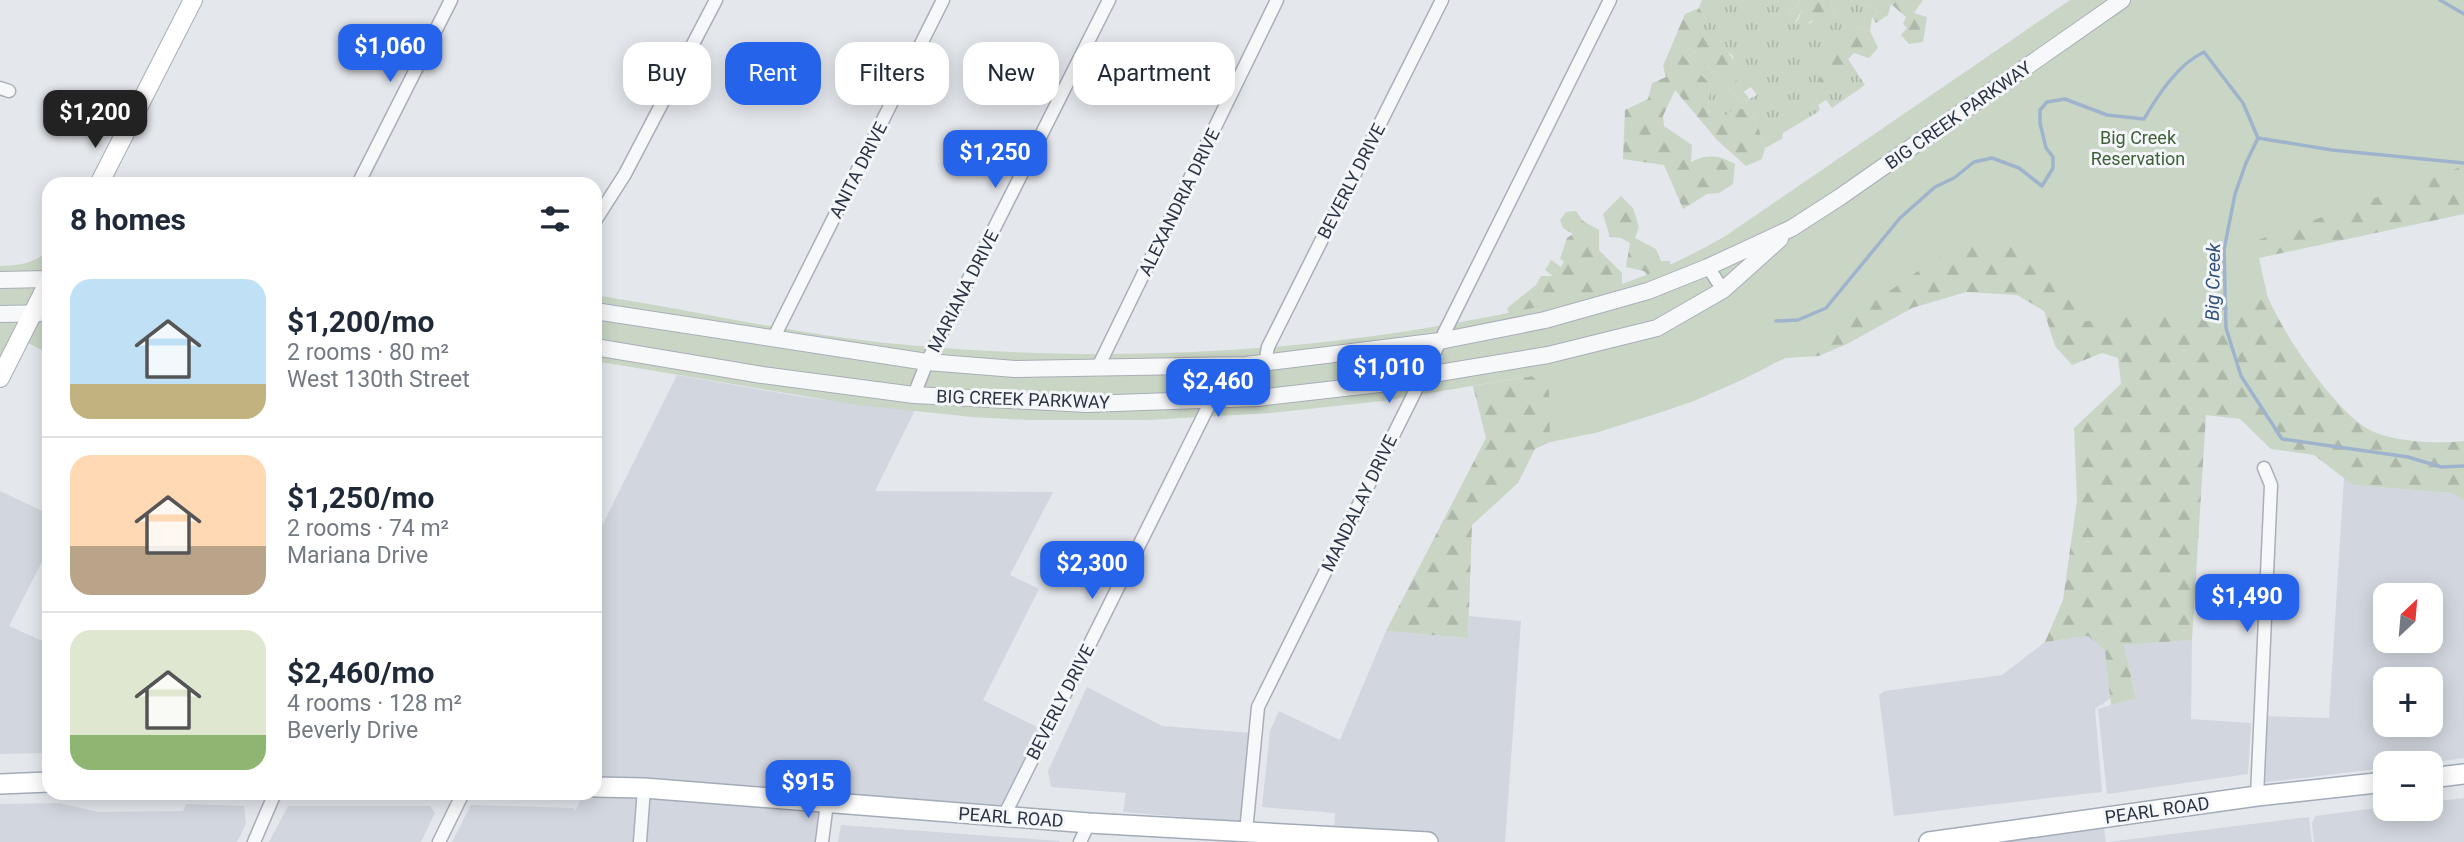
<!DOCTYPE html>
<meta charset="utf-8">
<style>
body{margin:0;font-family:Roboto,sans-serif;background:#f6f6f7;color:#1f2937;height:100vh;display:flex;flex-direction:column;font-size:26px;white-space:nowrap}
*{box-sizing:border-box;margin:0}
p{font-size:23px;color:#747a83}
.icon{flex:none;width:38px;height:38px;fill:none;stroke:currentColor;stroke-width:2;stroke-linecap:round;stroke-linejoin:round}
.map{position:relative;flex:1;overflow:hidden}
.details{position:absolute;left:42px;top:177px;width:560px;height:623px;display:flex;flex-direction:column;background:#fff;border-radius:21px;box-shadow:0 4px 18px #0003}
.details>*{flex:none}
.top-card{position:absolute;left:623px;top:42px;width:665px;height:63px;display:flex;gap:14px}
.needle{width:46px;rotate:26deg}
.tools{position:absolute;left:2373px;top:583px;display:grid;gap:14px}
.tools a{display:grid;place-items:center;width:70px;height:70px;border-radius:14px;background:#fff;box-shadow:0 4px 18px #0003;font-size:35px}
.price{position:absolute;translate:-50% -60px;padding:0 16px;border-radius:14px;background:#2563eb;color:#fff;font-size:23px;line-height:46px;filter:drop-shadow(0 2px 4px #0008)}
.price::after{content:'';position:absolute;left:50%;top:42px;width:21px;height:16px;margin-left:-10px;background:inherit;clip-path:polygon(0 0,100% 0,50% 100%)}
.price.selected{background:#222;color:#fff}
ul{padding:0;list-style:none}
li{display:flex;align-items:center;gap:21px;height:175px;padding:0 28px}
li+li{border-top:2px solid #e0e1e3}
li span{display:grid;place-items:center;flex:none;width:196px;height:140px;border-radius:21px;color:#555}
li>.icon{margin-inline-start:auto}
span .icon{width:84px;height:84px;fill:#fffc;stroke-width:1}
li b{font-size:30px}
h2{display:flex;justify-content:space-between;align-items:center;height:84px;padding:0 28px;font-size:30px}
.pill{padding:0 24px;border-radius:21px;background:#fff;box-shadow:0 4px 18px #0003;font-size:24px;line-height:63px}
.pill.selected{background:#2563eb;color:#fff}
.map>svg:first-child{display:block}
</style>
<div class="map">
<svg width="2464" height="842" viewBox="0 0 2464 842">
<defs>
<pattern id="grass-tufts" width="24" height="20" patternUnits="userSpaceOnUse" patternTransform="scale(1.75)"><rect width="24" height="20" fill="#c9d6c5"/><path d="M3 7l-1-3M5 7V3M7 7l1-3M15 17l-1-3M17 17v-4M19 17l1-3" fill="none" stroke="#adb8ab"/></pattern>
<pattern id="forest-firs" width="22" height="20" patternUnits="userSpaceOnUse" patternTransform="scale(1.75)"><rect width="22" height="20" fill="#c9d6c5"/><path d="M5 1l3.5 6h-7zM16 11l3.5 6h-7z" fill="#adb8ab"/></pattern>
</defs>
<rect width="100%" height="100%" fill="#e4e7ec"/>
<path fill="#d2d6de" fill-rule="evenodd" d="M677 375 803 397 915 410 875 491 1053 492 1010 575 1039 589 983 700 1041 729 1000 809 595 779V540Z
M2344 477 2354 485 2451 493 2464 500V758L2427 763H2385V768L2261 783 2263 716 2329 718ZM2385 595H2431V640H2385ZM2385 679H2431V724H2385Z
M0 491 49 514V548L9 626 49 644V753L0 754Z
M1469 616 1521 621 1505 842H1425L1334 830 1335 813 1262 807 1270 731 1279 711 1340 740 1386 631 1468 638Z
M2088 636 2105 651 2111 698 2095 709 2102 792 1894 816 1879 695 1885 691 2002 675 2045 642Z
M2192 640 2191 719 2251 723 2248 774 2107 794 2098 709 2136 697 2124 645Z
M1087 687 1162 726 1252 733 1243 822 1123 812 1126 793 1051 787 1048 771Z
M584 793 820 808 816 842H452L471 805 573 808 575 811Z
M2464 798V842H2314L2312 823 2315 816 2385 807 2431 808V802Z
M59 803 98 812 183 811 186 804 244 806 246 824 237 842H0V804Z
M288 806H430L435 813 421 842H269Z
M2309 817 2312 842H2108Z
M2103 822 2106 842H1956Z
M841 825 1059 841 1060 842H838Z"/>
<path fill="url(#grass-tufts)" d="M1702 0H1799L1801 5 1791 9 1789 18 1794 24 1798 20 1802 10 1807 13 1809 24 1815 18 1835 16 1830 0H1849L1879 10 1872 17 1870 31 1857 26 1831 56 1819 84 1848 59 1865 85 1832 108 1826 100 1818 105 1820 109 1818 112 1783 133 1782 139 1765 148 1752 108 1717 124 1708 113 1710 84 1683 56 1689 47 1743 102 1757 95 1751 87 1743 92 1736 83 1733 56 1699 32 1707 20 1699 8Z"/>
<path fill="url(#forest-firs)" d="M1799 0H1830L1835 16 1828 30 1818 28 1817 18 1805 24 1803 16 1807 13 1802 10 1794 24 1789 18 1791 9 1801 5Z
M1849 0H1923L1914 13 1927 17 1923 42 1909 44 1901 35 1907 28 1903 24 1906 17 1891 4 1888 15 1876 23 1872 17 1879 10Z
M2464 0V214L2259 258C2261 270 2263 283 2267 295 2281 331 2338 417 2374 432 2397 442 2439 444 2464 441V500L2451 493 2353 485 2314 455 2271 449 2240 419 2206 415 2192 640 2124 645 2136 698 2111 705 2105 651 2088 636 2045 642 2063 600 2077 500 2074 428 2121 384 2118 358 2102 353 2072 365 2055 346 2044 311 2017 295 1966 292 1912 308 1849 343 1819 356 1785 358 1694 401 1599 432 1550 442 1535 449 1518 483 1472 525 1468 638 1386 631 1486 438 1473 386 1531 376Z
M1699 8 1707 20 1700 32C1719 46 1743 56 1736 83L1749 98 1743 102 1689 47 1683 56 1710 84 1708 113 1717 123 1732 110 1752 108 1765 148 1762 159 1746 166 1717 140 1675 90 1663 116 1664 126 1692 145 1691 162C1707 154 1719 155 1735 164L1733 184 1719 193 1707 194 1683 209 1664 165 1623 159 1625 110 1648 99 1652 83 1666 77 1663 66 1685 14Z
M1857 26 1870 31 1878 48 1869 58 1854 53 1848 59 1844 83 1830 90 1818 84 1831 56 1824 44 1844 31Z
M1621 196 1633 208 1639 227 1635 238 1656 249 1661 261H1670L1672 279 1655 284 1644 271 1626 267 1630 243 1621 238 1610 237 1603 214Z
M1576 211 1583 221 1599 230V250L1622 273V288L1511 321 1507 308 1536 285 1541 276H1553L1545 270 1551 260 1561 267 1564 261 1560 259 1567 238 1573 234 1563 228 1560 220 1566 212Z"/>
<path fill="#c9d6c5" d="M2070 0H2464V166L2255 241 2267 294 2204 310 2078 322C2064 255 2006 224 1943 254 1891 289 1841 327 1786 357 1712 399 1632 425 1550 442L1549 391 1542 381 1531 376 1383 401 1271 413 1147 420H1030L972 417 858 405 595 361V295C692 310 788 333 886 343 1075 362 1263 357 1450 324 1514 312 1580 301 1641 277 1670 266 1697 252 1724 237Z
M49 250V343L44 351 22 340 12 360 0 355V266C20 265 34 264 49 250Z"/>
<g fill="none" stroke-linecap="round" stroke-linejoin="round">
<path stroke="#9fb4cc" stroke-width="3.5" d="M2440 0 2464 14
M2464 163 2332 150 2258 138 2246 163 2235 194 2224 250 2226 328 2241 376 2282 439 2408 457 2441 467 2464 466
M1776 321 1798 320 1826 308 1900 218 1935 187 1954 178 1974 162 1992 158 2019 168 2042 186 2053 168V157L2046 148 2040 123V110L2047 102 2065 99 2107 115 2144 119C2158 95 2178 64 2204 52L2243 103 2258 138"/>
<defs>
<path id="minor" d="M0 88 9 91
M358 184 451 0
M595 221 625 174 716 0
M1708 267 1723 290
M773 339 943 0
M1265 363 1268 347 1442 0
M1098 367 1277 0
M914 395 927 362 1109 0
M2257 796 2271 485 2264 468
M1004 816 1211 401
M1246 832 1258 707 1610 0
M254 842 275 793
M439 842 463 793
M640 842 644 788
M822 842 827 803
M1080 842 1089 823"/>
<path id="tertiary" d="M0 280 49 279
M595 311 927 362 1015 369 1246 365 1440 341 1545 320 1648 291 1708 267 1792 228 1840 197 2122 0
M0 314 49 313
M595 347 762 375 914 395 1087 404 1257 398 1406 381 1439 373 1548 355 1657 328 1723 290 1780 239"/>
<path id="secondary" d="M99 184 193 0
M0 378 49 281"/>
<path id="primary" d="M2431 778 2464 774
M0 784 49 782
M595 787 644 788 1089 823 1428 842
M1929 842 2257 796 2385 782"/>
</defs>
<use href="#minor" stroke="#a9aeb7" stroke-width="15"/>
<use href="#tertiary" stroke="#a9aeb7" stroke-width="18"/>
<use href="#secondary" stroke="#a9aeb7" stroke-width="20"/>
<use href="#primary" stroke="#a3abb8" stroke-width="22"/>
<use href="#minor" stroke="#f7f8fa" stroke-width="12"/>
<use href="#tertiary" stroke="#f7f8fa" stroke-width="16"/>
<use href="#secondary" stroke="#fff" stroke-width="18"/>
<use href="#primary" stroke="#fff" stroke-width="19"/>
</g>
<g text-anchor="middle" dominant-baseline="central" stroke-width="6" stroke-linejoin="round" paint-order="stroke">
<g font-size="18" fill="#2b3445" stroke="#f4f6f9">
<text transform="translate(1958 115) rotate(-35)">BIG CREEK PARKWAY</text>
<text transform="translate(858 170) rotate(-63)">ANITA DRIVE</text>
<text transform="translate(1351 181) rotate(-63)">BEVERLY DRIVE</text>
<text transform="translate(1179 202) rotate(-64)">ALEXANDRIA DRIVE</text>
<text transform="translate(963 291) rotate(-63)">MARIANA DRIVE</text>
<text transform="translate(1023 399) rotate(2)">BIG CREEK PARKWAY</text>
<text transform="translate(1359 503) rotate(-64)">MANDALAY DRIVE</text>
<text transform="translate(1060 702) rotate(-63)">BEVERLY DRIVE</text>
<text transform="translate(2157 810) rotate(-8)">PEARL ROAD</text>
<text transform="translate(1011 817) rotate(4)">PEARL ROAD</text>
</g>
<g font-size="18" fill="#3f6138" stroke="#f4f6f9">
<text x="2138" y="137">Big Creek<tspan x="2138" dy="21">Reservation</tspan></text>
</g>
<g font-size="19" font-style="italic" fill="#34527a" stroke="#f4f6f9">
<text transform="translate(2213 282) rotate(-89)">Big Creek</text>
</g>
</g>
</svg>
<div class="tools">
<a><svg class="needle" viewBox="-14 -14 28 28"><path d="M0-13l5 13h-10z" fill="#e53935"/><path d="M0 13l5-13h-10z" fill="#747a83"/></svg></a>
<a>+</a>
<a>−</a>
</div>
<b class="price" style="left:390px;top:84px">$1,060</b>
<b class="price selected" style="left:95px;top:150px">$1,200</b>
<b class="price" style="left:995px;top:190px">$1,250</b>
<b class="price" style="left:1389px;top:405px">$1,010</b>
<b class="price" style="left:1218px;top:419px">$2,460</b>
<b class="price" style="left:1092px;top:601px">$2,300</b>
<b class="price" style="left:2247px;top:634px">$1,490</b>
<b class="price" style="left:808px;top:820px">$915</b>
<div class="top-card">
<a class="pill">Buy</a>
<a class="pill selected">Rent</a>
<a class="pill">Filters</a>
<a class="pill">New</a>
<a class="pill">Apartment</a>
</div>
<section class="details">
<h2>8 homes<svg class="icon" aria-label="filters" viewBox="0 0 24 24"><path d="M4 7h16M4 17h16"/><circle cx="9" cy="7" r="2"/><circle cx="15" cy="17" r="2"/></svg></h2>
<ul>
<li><span style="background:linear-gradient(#bfe0f5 75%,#c2b280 0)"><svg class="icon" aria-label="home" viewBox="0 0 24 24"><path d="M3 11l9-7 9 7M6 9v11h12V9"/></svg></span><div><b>$1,200/mo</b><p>2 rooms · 80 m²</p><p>West 130th Street</p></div></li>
<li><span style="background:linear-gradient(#ffd9b3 65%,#b9a48a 0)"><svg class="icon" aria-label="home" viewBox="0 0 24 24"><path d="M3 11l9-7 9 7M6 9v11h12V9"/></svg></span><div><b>$1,250/mo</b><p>2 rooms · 74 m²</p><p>Mariana Drive</p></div></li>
<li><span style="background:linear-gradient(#dfe7d0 75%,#8fb573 0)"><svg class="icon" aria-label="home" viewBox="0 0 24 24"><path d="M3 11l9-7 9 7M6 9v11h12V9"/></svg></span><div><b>$2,460/mo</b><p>4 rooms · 128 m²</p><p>Beverly Drive</p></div></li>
</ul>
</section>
</div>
